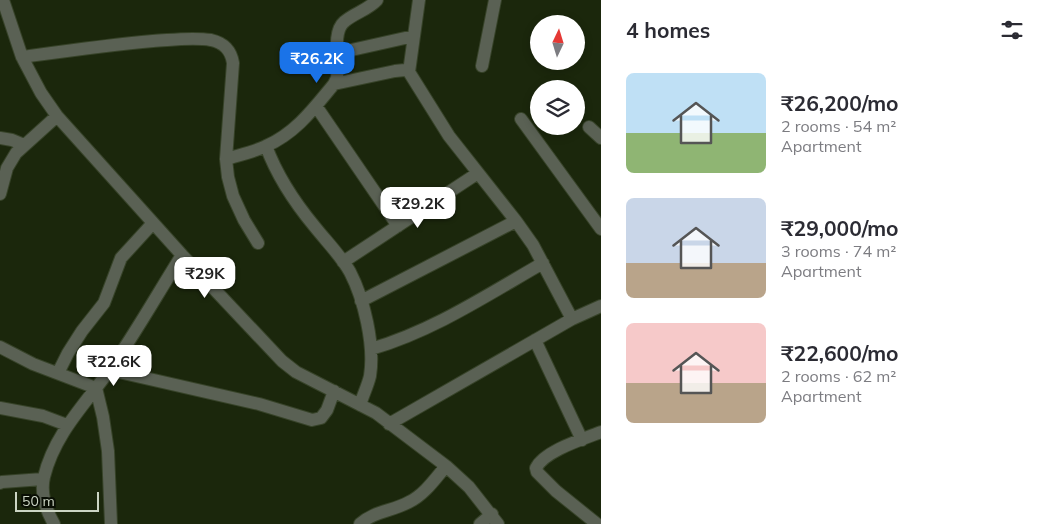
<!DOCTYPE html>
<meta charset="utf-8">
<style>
body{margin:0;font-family:Mulish,sans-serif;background:#f2f2f3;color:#2b2b33;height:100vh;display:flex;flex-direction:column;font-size:19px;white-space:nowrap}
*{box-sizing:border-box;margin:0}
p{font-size:16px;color:#7c7c81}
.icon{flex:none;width:28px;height:28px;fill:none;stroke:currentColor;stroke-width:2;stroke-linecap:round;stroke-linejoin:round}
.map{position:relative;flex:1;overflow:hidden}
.drawer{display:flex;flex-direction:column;background:#fff;width:450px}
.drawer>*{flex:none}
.needle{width:32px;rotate:4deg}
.buttons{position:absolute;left:530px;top:15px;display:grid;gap:10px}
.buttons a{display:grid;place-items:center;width:55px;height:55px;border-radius:50%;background:#fff;box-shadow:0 2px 8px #0003;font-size:25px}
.scale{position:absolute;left:15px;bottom:12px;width:84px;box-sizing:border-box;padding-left:5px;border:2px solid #ccd5c4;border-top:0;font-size:14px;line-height:18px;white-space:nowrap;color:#ccd5c4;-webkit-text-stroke:4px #090e04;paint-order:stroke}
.price{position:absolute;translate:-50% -42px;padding:0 11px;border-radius:10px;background:#fff;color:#222;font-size:16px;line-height:32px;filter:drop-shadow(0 1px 2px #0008)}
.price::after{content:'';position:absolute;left:50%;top:30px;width:15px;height:11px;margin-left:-8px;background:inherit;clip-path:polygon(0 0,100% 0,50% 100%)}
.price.selected{background:#1a73e8;color:#fff}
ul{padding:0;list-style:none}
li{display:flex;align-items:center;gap:15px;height:125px;padding:0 25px}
li span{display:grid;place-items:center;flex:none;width:140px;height:100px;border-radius:8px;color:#555}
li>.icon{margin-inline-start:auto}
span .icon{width:60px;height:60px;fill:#fffc;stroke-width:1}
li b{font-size:21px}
h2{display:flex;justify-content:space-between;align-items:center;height:60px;padding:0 25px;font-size:21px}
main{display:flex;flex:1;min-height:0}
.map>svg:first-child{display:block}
</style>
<main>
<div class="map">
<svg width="601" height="524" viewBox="0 0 601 524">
<rect width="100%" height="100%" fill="#1b270c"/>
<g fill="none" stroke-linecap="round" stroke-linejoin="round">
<defs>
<path id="minor" d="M3 0 22 57 41 93 57 116 182 255 282 361 296 372 376 413 446 466 469 487 498 524
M338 53 414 36
M22 57C66 51 109 45 153 41 172 40 192 37 211 40 224 43 231 50 233 63L226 159 228 177 233 196 244 220 258 243
M482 66 495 0
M409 72 419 0
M334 84 395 71 405 70 409 72 449 136 516 221 533 245 572 319
M316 106 398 226
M521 119 601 229
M589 127 601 138
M0 138 12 140 24 145
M266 146C277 176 295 203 315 227 327 242 341 256 350 272 364 299 375 345 370 376 368 385 363 395 360 405
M226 159C239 155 254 152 266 146 296 133 314 108 334 84L337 78C339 63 332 32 344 22 354 13 368 10 377 0
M0 194 7 168 16 153 57 116
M343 262 478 173
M361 301 516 221
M535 340 582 440
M0 347 33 364 96 388 103 417 108 451 111 524
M371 349C433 331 487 295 543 263
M110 370 259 404 312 420 321 418 327 410 334 391
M58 373 68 353 82 331 104 303 121 258 153 223
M0 408 43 416 67 425
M389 424 572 319 601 306
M0 483 2 482 43 479
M54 524C46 510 40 494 44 477 54 435 84 405 109 371 135 334 158 293 182 255
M360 524C374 511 393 511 409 502 424 495 435 479 446 466
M480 524 492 514
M597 524 556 491 537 472 536 468C544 451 583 439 601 432"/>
</defs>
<use href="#minor" stroke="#374329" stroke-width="14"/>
<use href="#minor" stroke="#5a6154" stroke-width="12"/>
</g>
</svg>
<div class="buttons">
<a><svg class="needle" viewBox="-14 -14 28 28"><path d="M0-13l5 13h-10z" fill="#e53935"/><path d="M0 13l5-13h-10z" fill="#7c7c81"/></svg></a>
<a><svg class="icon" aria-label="layers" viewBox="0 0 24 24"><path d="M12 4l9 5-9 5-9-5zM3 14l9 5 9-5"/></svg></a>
</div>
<div class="scale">50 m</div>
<b class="price selected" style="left:317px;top:84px">₹26.2K</b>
<b class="price" style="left:418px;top:229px">₹29.2K</b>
<b class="price" style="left:205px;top:299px">₹29K</b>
<b class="price" style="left:114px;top:387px">₹22.6K</b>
</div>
<section class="drawer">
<h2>4 homes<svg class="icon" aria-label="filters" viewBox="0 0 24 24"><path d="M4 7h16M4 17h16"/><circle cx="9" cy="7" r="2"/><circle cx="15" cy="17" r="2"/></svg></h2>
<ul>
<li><span style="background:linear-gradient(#bfe0f5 60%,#8fb573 0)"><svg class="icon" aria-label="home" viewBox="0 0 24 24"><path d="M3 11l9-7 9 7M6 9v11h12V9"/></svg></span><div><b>₹26,200/mo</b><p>2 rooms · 54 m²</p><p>Apartment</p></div></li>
<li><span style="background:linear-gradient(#c9d6e8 65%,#b9a48a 0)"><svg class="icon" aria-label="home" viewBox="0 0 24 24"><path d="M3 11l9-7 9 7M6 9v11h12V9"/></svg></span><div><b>₹29,000/mo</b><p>3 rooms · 74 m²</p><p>Apartment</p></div></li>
<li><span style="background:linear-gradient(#f6c9c9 60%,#b9a48a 0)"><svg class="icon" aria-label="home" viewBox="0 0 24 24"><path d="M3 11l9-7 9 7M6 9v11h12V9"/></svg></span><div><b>₹22,600/mo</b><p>2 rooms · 62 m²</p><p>Apartment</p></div></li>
</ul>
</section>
</main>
